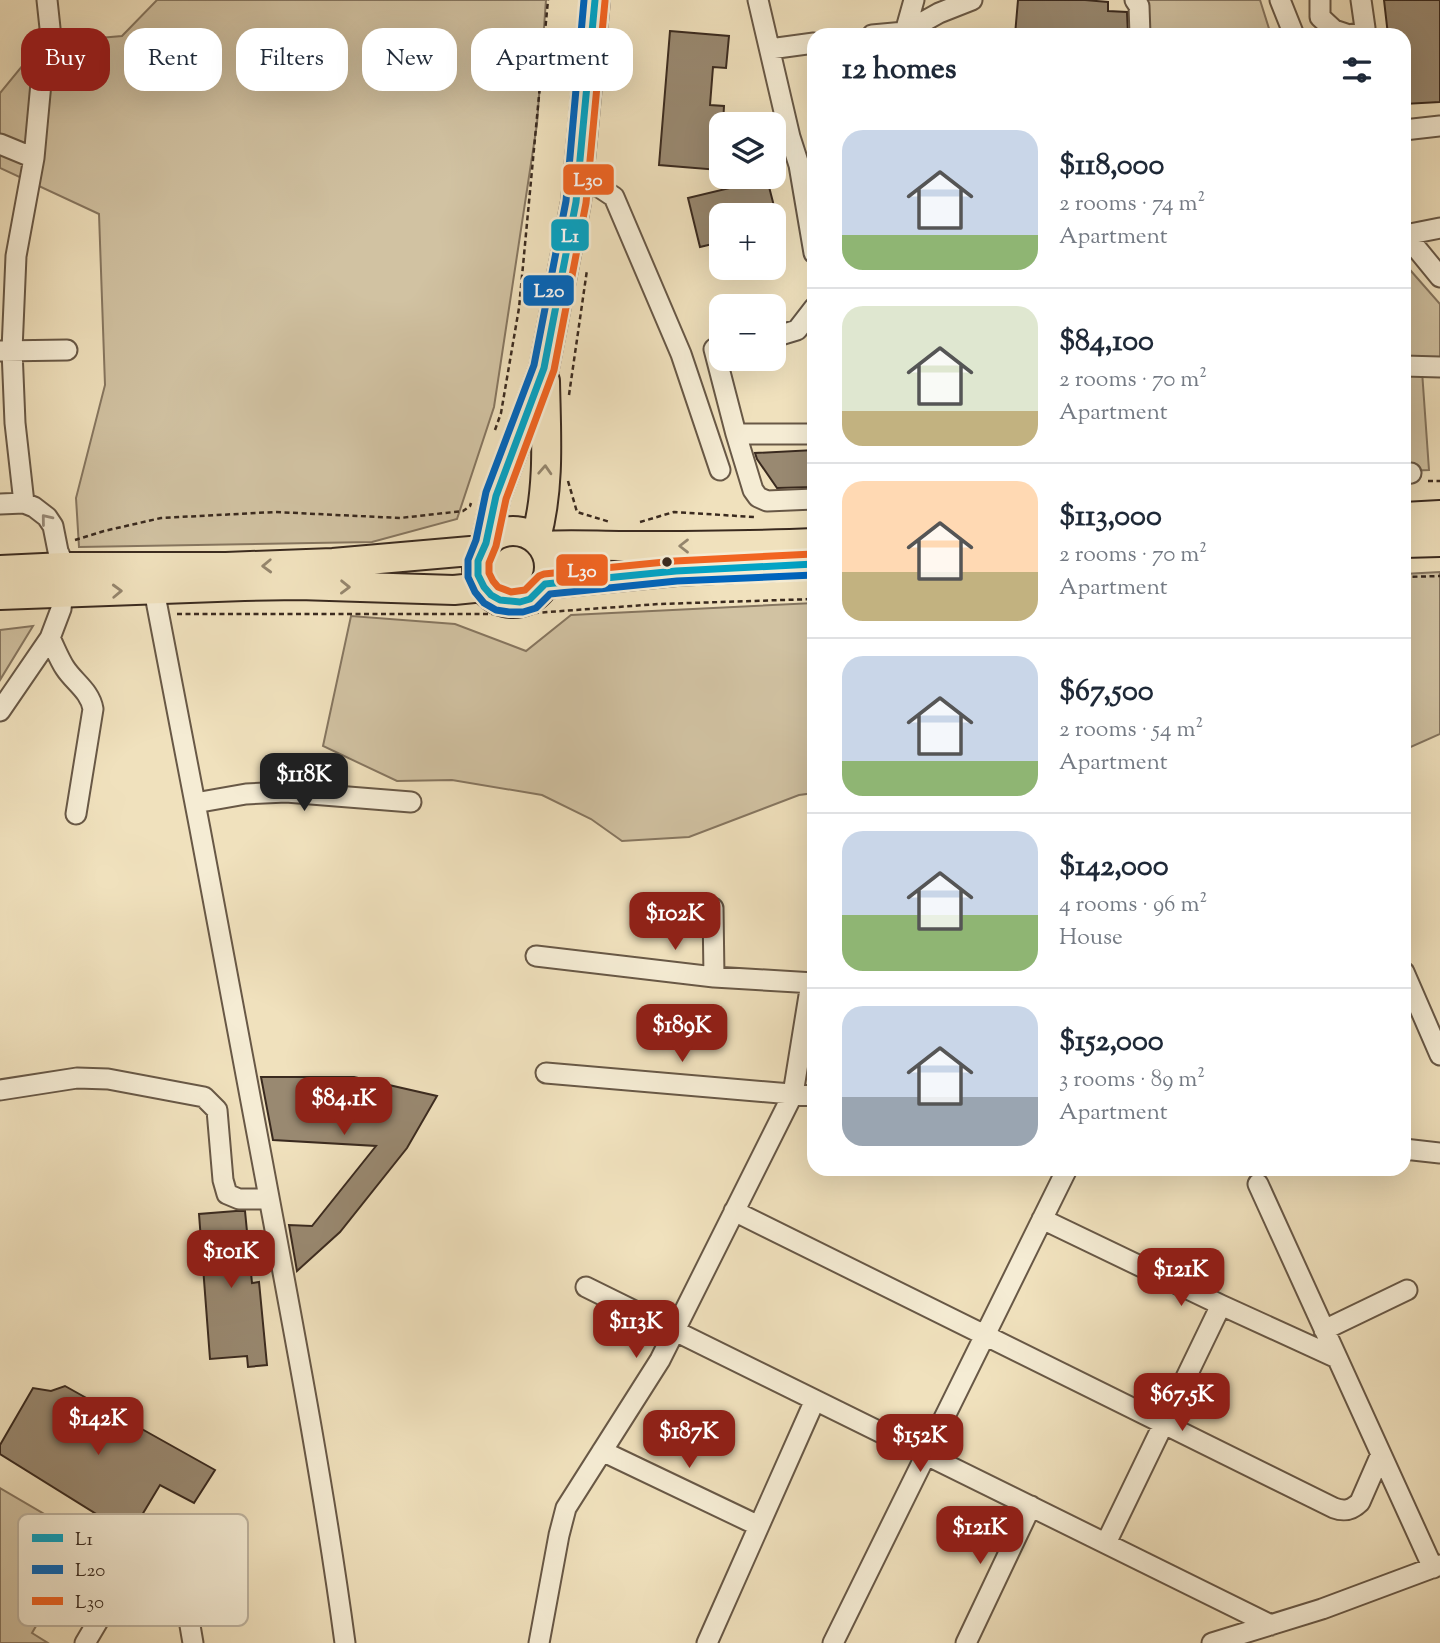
<!DOCTYPE html>
<meta charset="utf-8">
<style>
body{margin:0;font-family:"Sorts Mill Goudy",serif;background:#f6f6f7;color:#1f2937;height:100vh;display:flex;flex-direction:column;font-size:26px;white-space:nowrap}
*{box-sizing:border-box;margin:0}
p{font-size:23px;color:#747a83}
.icon{flex:none;width:38px;height:38px;fill:none;stroke:currentColor;stroke-width:2;stroke-linecap:round;stroke-linejoin:round}
.map{position:relative;flex:1;overflow:hidden}
.panel{position:absolute;left:807px;top:28px;width:604px;height:1148px;display:flex;flex-direction:column;background:#fff;border-radius:21px;box-shadow:0 7px 28px #0002}
.panel>*{flex:none}
.top-card{position:absolute;left:21px;top:28px;width:665px;height:63px;display:flex;gap:14px}
.tools{position:absolute;left:709px;top:112px;display:grid;gap:14px}
.tools a{display:grid;place-items:center;width:77px;height:77px;border-radius:14px;background:#fff;box-shadow:0 7px 28px #0002;font-size:35px}
.price{position:absolute;translate:-50% -60px;padding:0 16px;border-radius:14px;background:#8f2418;color:#fff;font-size:23px;line-height:46px;filter:drop-shadow(0 2px 4px #0008)}
.price::after{content:'';position:absolute;left:50%;top:42px;width:21px;height:16px;margin-left:-10px;background:inherit;clip-path:polygon(0 0,100% 0,50% 100%)}
.price.current{background:#222;color:#fff}
ul{padding:0;list-style:none}
li{display:flex;align-items:center;gap:21px;height:175px;padding:0 35px}
li+li{border-top:2px solid #e0e1e3}
li span{display:grid;place-items:center;flex:none;width:196px;height:140px;border-radius:21px;color:#555}
li>.icon{margin-inline-start:auto}
span .icon{width:84px;height:84px;fill:#fffc;stroke-width:1}
li b{font-size:30px}
h2{display:flex;justify-content:space-between;align-items:center;height:84px;padding:0 35px;font-size:30px}
.tag{padding:0 24px;border-radius:21px;background:#fff;box-shadow:0 7px 28px #0002;font-size:24px;line-height:63px}
.tag.current{background:#8f2418;color:#fff}
.map>svg:first-child{display:block}
</style>
<div class="map">
<svg width="1440" height="1643" viewBox="0 0 1440 1643">
<rect width="100%" height="100%" fill="#f0e1bd"/>
<filter id="stains"><feTurbulence type="fractalNoise" baseFrequency=".00286" numOctaves="4"/><feColorMatrix values="0 0 0 0 .2 0 0 0 0 .09 0 0 0 0 .02 0 0 0 .5 -.17"/></filter>
<radialGradient id="worn" r=".72"><stop offset=".6" stop-color="#630" stop-opacity="0"/><stop offset="1" stop-color="#630" stop-opacity=".3"/></radialGradient>
<path fill="#d1c2a2" stroke="#867660" stroke-width="2" d="M157 0H546L537 124 494 407 457 519 372 542 79 547 76 498 105 385 99 214 0 168V93L41 43 122 36Z
M1144 0H1260L1271 35H1144Z
M1404 263 1440 304V371H1422L1429 470 1404 471Z
M1440 572V734L1404 750V574Z
M814 603V793L799 795 689 837 622 841 591 819 542 795 452 780 397 781 323 746 351 616 455 624 526 651 571 615Z
M33 626 0 680V630Z
M0 1488 87 1539 32 1633 48 1643H0Z"/>
<path fill="#998971" stroke="#3a2a1f" stroke-width="2" d="M1018 0H1085L1108 2V11L1127 12 1128 35H1015Z
M1384 0H1440V102L1404 104V35H1388Z
M670 31 729 36 726 68 713 67 710 105 724 106 723 124H721L719 170 659 165Z
M767 179 775 210 754 215H721V242L700 247 688 198Z
M814 450V487L777 488 757 459 755 453Z
M261 1077H354L437 1096 407 1148 340 1232 297 1271 289 1225 312 1226 376 1146 273 1140Z
M236 1211H245L252 1283 259 1282 267 1365 248 1367 247 1356 210 1359 199 1214Z
M65 1386 215 1470 194 1503 160 1485 130 1535 0 1454V1445L33 1388 51 1391Z"/>
<g fill="none" stroke-linecap="round" stroke-linejoin="round">
<defs>
<path id="minor" d="M758 0 790 137 799 165 814 253
M1135 0 1139 6 1140 35
M1280 0 1294 35
M1320 0V17L1334 30 1349 35
M905 32 939 13 972 0
M905 32 914 0
M872 35 905 32V35
M1349 35 1363 32 1365 28 1361 0
M770 49 814 43
M1404 130 1440 126
M0 144 34 158
M578 181 599 187 614 197 681 354 720 470
M1404 233 1440 277
M1405 235 1440 228
M774 337 797 330 814 308
M714 349 736 434H814
M1 351 67 350
M1404 366 1440 367
M736 434 753 490 758 497 767 501 814 499
M1404 474 1411 473
M24 503 15 423 12 350 16 256 34 158 41 83 50 28 47 0
M0 504 24 503 34 507 47 517 53 526 58 551 65 567
M154 590C192 785 229 981 265 1176 294 1331 324 1487 345 1643
M50 638C55 648 59 659 65 668 74 682 90 691 93 709L76 814
M0 711 50 638 61 609 63 592
M195 803 246 794 286 792 411 802
M713 908 714 977
M536 956 714 977 814 983
M1404 972 1440 1055
M546 1073 814 1096
M0 1090 77 1078 108 1079 204 1097 217 1110 223 1180 227 1194 239 1199H269
M1404 1149 1440 1153
M1258 1184 1433 1568
M734 1211 1334 1508C1345 1512 1352 1510 1360 1502L1381 1454
M1042 1219 1221 1305 1337 1358
M586 1287 1271 1625
M1324 1330 1407 1290
M602 1451 759 1526
M1106 1543 1221 1305
M85 1643 117 1589 137 1546 145 1537H150L158 1540 175 1549 182 1579 193 1643
M539 1643 559 1535 566 1508 660 1360 793 1094 811 983
M707 1643 815 1400
M833 1643 1067 1169
M966 1643 1031 1506
M1212 1643 1322 1609 1440 1565"/>
<path id="highway" d="M1404 517 1440 515
M477 567a36 36 0 1 1 72 0a36 36 0 1 1-72 0Z
M536 538C550 487 546 433 545 381
M486 543 496 496 544 368 576 202 595 0
M1404 543 1440 542
M543 546C570 544 597 546 624 546 688 546 751 546 814 543
M0 570 65 567H226L333 563 482 550
M545 584 676 571 814 564
M0 595 244 586 299 585 454 590 484 587"/>
</defs>
<use href="#minor" stroke="#685846" stroke-width="23"/>
<use href="#highway" stroke="#3a2a1f" stroke-width="32"/>
<path stroke="#3a2a1f" stroke-width="2.5" stroke-dasharray="5 3.5" stroke-linecap="butt" d="M569 395 587 270
M495 430 501 413 519 308 548 0
M568 481 577 512 610 522
M1428 481H1440
M640 522 674 512 754 517
M75 540 104 531 161 518 275 512 400 518 463 511 470 506 471 503
M1404 577 1440 576
M177 614H520L659 604 814 599"/>
<use href="#minor" stroke="#f5ecd4" stroke-width="19"/>
<use href="#highway" stroke="#f0e1bd" stroke-width="28"/>
<defs>
<path id="bus-1" d="M595 0 576 202 544 368 496 496 486 543 478 561V575L484 587 491 595 500 600 520 602 530 599 545 584 676 571 814 564"/>
<path id="bus-2" d="M584 0 566 201 534 365 486 492 476 540 468 560V577L475 592 484 603 496 610 509 612H523L536 608 550 594 677 581 814 575"/>
<path id="bus-3" d="M605 1 586 203 554 370 506 499 496 546 489 563V573L493 581 498 587 511 592 525 590 539 576 544 574 675 561 813 554"/>
</defs>
<use href="#bus-1" stroke="#f5ecd4" stroke-width="12"/>
<use href="#bus-2" stroke="#f5ecd4" stroke-width="12"/>
<use href="#bus-3" stroke="#f5ecd4" stroke-width="12"/>
<use href="#bus-1" stroke="#03a3c5" stroke-width="7"/>
<use href="#bus-2" stroke="#0065bd" stroke-width="7"/>
<use href="#bus-3" stroke="#f26522" stroke-width="7"/>
</g>
<defs><path id="oneway-chevron" d="M-2-3.5L2.5 0L-2 3.5" fill="none" stroke-width="1.6" stroke-linecap="round" stroke-linejoin="round" transform="scale(1.75)"/></defs>
<g stroke="#95866e">
<use href="#oneway-chevron" transform="translate(545 470) rotate(-87)"/>
<use href="#oneway-chevron" transform="translate(684 546) rotate(180)"/>
<use href="#oneway-chevron" transform="translate(267 566) rotate(178)"/>
<use href="#oneway-chevron" transform="translate(345 587) rotate(1)"/>
<use href="#oneway-chevron" transform="translate(117 591) rotate(-2)"/>
</g>
<use stroke="#988b7a" href="#oneway-chevron" transform="translate(46 519) rotate(-129)"/>
<circle fill="#3a2a1f" stroke="#f5ecd4" stroke-width="2.5" cx="667" cy="562" r="6"/>
<rect x="18" y="1514" width="230" height="112" rx="10" fill="#f5ecd4" stroke="#bdb29e" stroke-width="2"/>
<rect x="32" y="1534" width="31" height="8" fill="#03a3c5"/>
<rect x="32" y="1565" width="31" height="9" fill="#0065bd"/>
<rect x="32" y="1597" width="31" height="8" fill="#f26522"/>
<g font-size="19" fill="#3a2a1f">
<text x="75" y="1545">L1</text>
<text x="75" y="1576">L20</text>
<text x="75" y="1608">L30</text>
</g>
<g stroke="#f5ecd4" stroke-width="2.5">
<rect x="562" y="163" width="53" height="33" rx="7" fill="#f26522"/>
<rect x="550" y="218" width="40" height="34" rx="7" fill="#03a3c5"/>
<rect x="522" y="274" width="53" height="33" rx="7" fill="#0065bd"/>
<rect x="555" y="553" width="54" height="34" rx="7" fill="#f26522"/>
</g>
<g font-size="19" text-anchor="middle" font-weight="bold" fill="#fff">
<text x="588" y="186">L30</text>
<text x="570" y="242">L1</text>
<text x="549" y="297">L20</text>
<text x="582" y="577">L30</text>
</g>
<rect width="100%" height="100%" filter="url(#stains)"/>
<rect width="100%" height="100%" fill="url(#worn)"/>
</svg>
<div class="tools">
<a><svg class="icon" aria-label="layers" viewBox="0 0 24 24"><path d="M12 4l9 5-9 5-9-5zM3 14l9 5 9-5"/></svg></a>
<a>+</a>
<a>−</a>
</div>
<b class="price current" style="left:304px;top:813px">$118K</b>
<b class="price" style="left:675px;top:952px">$102K</b>
<b class="price" style="left:682px;top:1064px">$189K</b>
<b class="price" style="left:344px;top:1137px">$84.1K</b>
<b class="price" style="left:231px;top:1290px">$101K</b>
<b class="price" style="left:1181px;top:1308px">$121K</b>
<b class="price" style="left:636px;top:1360px">$113K</b>
<b class="price" style="left:1182px;top:1433px">$67.5K</b>
<b class="price" style="left:98px;top:1457px">$142K</b>
<b class="price" style="left:689px;top:1470px">$187K</b>
<b class="price" style="left:920px;top:1474px">$152K</b>
<b class="price" style="left:980px;top:1566px">$121K</b>
<div class="top-card">
<a class="tag current">Buy</a>
<a class="tag">Rent</a>
<a class="tag">Filters</a>
<a class="tag">New</a>
<a class="tag">Apartment</a>
</div>
<section class="panel">
<h2>12 homes<svg class="icon" aria-label="filters" viewBox="0 0 24 24"><path d="M4 7h16M4 17h16"/><circle cx="9" cy="7" r="2"/><circle cx="15" cy="17" r="2"/></svg></h2>
<ul>
<li><span style="background:linear-gradient(#c9d6e8 75%,#8fb573 0)"><svg class="icon" aria-label="home" viewBox="0 0 24 24"><path d="M3 11l9-7 9 7M6 9v11h12V9"/></svg></span><div><b>$118,000</b><p>2 rooms · 74 m²</p><p>Apartment</p></div></li>
<li><span style="background:linear-gradient(#dfe7d0 75%,#c2b280 0)"><svg class="icon" aria-label="home" viewBox="0 0 24 24"><path d="M3 11l9-7 9 7M6 9v11h12V9"/></svg></span><div><b>$84,100</b><p>2 rooms · 70 m²</p><p>Apartment</p></div></li>
<li><span style="background:linear-gradient(#ffd9b3 65%,#c2b280 0)"><svg class="icon" aria-label="home" viewBox="0 0 24 24"><path d="M3 11l9-7 9 7M6 9v11h12V9"/></svg></span><div><b>$113,000</b><p>2 rooms · 70 m²</p><p>Apartment</p></div></li>
<li><span style="background:linear-gradient(#c9d6e8 75%,#8fb573 0)"><svg class="icon" aria-label="home" viewBox="0 0 24 24"><path d="M3 11l9-7 9 7M6 9v11h12V9"/></svg></span><div><b>$67,500</b><p>2 rooms · 54 m²</p><p>Apartment</p></div></li>
<li><span style="background:linear-gradient(#c9d6e8 60%,#8fb573 0)"><svg class="icon" aria-label="home" viewBox="0 0 24 24"><path d="M3 11l9-7 9 7M6 9v11h12V9"/></svg></span><div><b>$142,000</b><p>4 rooms · 96 m²</p><p>House</p></div></li>
<li><span style="background:linear-gradient(#c9d6e8 65%,#9aa5b1 0)"><svg class="icon" aria-label="home" viewBox="0 0 24 24"><path d="M3 11l9-7 9 7M6 9v11h12V9"/></svg></span><div><b>$152,000</b><p>3 rooms · 89 m²</p><p>Apartment</p></div></li>
</ul>
</section>
</div>
